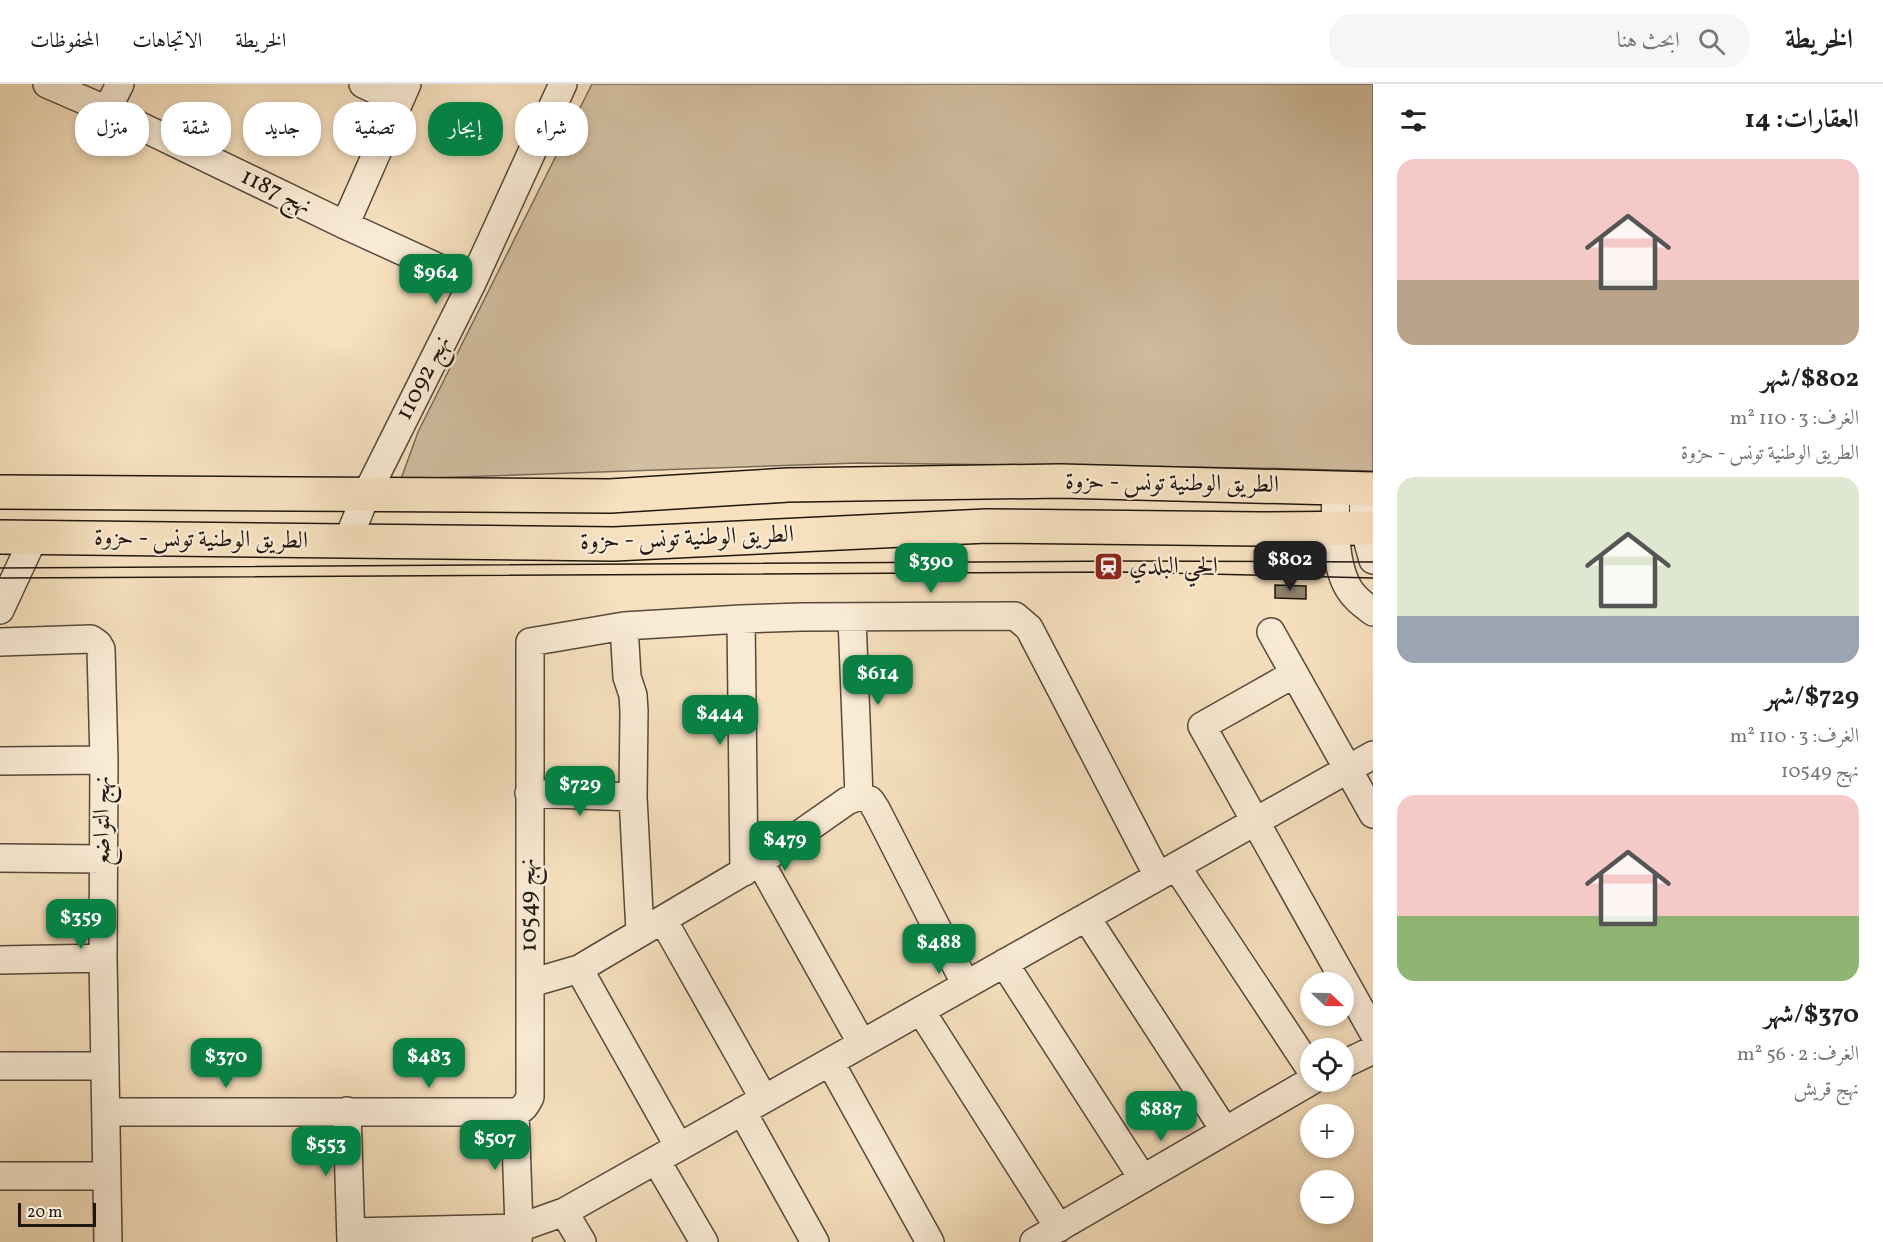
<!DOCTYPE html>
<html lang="ar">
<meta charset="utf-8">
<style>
body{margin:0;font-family:Vollkorn,Amiri,serif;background:#f6f6f6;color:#222;direction:rtl;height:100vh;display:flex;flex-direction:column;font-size:22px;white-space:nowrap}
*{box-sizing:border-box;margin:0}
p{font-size:20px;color:#767676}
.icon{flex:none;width:33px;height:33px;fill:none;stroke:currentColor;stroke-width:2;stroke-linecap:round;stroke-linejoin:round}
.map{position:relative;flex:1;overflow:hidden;direction:ltr}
.drawer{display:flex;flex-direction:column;background:#fff;width:510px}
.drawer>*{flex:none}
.banner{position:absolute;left:18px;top:18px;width:570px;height:54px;direction:rtl;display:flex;gap:12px}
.needle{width:39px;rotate:112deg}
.controls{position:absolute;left:1300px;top:888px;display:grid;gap:12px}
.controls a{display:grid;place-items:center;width:54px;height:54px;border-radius:50%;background:#fff;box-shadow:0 3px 9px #0003;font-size:30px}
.scale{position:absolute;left:18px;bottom:15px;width:78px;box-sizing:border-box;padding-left:6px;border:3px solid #211711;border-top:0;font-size:16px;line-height:21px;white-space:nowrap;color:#211711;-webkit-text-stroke:4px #f9ebd5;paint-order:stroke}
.price{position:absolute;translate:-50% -51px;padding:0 14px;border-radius:12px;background:#0b8043;color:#fff;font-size:20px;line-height:39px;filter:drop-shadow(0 2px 3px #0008)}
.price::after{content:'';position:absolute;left:50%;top:36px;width:18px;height:14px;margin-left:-9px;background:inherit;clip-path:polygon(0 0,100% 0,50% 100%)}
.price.selected{background:#222;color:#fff}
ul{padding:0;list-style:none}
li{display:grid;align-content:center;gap:12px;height:318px;padding:0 24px}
li span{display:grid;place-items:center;height:186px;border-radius:18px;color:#555}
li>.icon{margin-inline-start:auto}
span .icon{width:108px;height:108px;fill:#fffc;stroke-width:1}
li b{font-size:26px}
h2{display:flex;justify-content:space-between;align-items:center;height:72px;padding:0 24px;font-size:26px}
.pill{padding:0 21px;border-radius:24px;background:#fff;box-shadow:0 3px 9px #0003;font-size:21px;line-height:54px}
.pill.selected{background:#0b8043;color:#fff}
header{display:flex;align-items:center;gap:36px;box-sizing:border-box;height:84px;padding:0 30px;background:#fff;border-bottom:2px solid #e0e0e0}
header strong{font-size:28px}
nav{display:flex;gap:33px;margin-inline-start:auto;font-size:21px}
.search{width:420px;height:54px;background:#f6f6f6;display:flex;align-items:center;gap:15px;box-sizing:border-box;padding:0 21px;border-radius:24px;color:#767676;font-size:22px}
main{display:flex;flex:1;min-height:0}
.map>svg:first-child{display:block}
</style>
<header>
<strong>الخريطة</strong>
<div class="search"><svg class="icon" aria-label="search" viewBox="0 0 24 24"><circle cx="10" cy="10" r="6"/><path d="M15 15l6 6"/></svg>ابحث هنا</div>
<nav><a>الخريطة</a><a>الاتجاهات</a><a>المحفوظات</a></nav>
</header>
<main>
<section class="drawer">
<h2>العقارات: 14<svg class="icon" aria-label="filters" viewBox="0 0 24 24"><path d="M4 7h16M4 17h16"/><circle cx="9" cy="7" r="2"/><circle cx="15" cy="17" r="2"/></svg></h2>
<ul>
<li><span style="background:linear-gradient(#f6c9c9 65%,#b9a48a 0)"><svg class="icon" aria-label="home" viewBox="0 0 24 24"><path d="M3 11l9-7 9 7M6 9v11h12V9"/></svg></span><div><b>$802/شهر</b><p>الغرف: 3 · 110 m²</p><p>الطريق الوطنية تونس - حزوة</p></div></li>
<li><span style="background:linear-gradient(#dfe7d0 75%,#9aa5b1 0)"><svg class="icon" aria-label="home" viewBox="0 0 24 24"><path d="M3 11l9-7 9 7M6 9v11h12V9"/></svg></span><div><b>$729/شهر</b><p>الغرف: 3 · 110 m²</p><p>نهج 10549</p></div></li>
<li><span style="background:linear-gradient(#f6c9c9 65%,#8fb573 0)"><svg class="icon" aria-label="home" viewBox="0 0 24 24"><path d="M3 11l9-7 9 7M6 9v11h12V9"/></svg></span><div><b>$370/شهر</b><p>الغرف: 2 · 56 m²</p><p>نهج قريش</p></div></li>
</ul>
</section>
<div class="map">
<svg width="1373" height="1158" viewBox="0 0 1373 1158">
<rect width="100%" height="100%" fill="#f6e0be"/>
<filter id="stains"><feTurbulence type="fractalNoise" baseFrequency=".00333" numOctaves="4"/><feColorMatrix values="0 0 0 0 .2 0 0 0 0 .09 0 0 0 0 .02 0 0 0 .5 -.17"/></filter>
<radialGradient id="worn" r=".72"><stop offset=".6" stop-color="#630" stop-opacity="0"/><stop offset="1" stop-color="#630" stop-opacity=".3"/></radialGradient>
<path fill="#d2bea1" stroke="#7a6a59" stroke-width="1.5" d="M592 0H1373V387L1256 384 858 379 401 395 418 348Z"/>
<path fill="#90806b" stroke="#211711" stroke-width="1.5" d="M925 452 961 453 960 467 925 466Z
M1275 501 1306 502V515L1275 514Z"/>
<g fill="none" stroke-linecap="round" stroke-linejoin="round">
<defs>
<path id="street" d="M47 0 107 26 345 141 472 199
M363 0 399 17
M107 26 120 0
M345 141 407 0
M1336 405C1335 435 1333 479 1349 505 1355 515 1364 521 1373 528
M1363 405 1364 444 1373 476
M347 458 366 411 472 199 563 0
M0 526 33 455
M852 534 859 712
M741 535 744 788
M624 542 627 593 633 611 634 627 633 713 640 848
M1271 548 1373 730
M0 558 91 555 98 560 101 565 104 676 103 874 108 1158
M1294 590 1202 642 1373 948
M0 677 104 676
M529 709 633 713
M0 774 104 775
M760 778 862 960
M1176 782 1311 986
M1086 833 1225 1047
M663 836 764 1015
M0 876 103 874
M1004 879 1143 1095
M579 885 679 1063
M531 899 579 885 760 778 847 717 859 712 870 716 876 725 966 901
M921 927 1059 1144
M830 978 930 1158
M1344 980 1373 966
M0 982H105
M347 1027 351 1158
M742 1027 815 1158
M106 1028H515C524 1025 526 1021 530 1013V558L624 542 741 535 802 533 1015 532 1029 544 1041 567 1158 792
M515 1028 519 1144 518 1158
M656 1076 704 1158
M0 1092H107
M564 1128 582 1158
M351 1148 519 1144 564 1128 1373 671
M1034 1158 1311 997"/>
<path id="highway" d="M0 408 610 412 788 401 1060 397 1373 405
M0 453 614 460 986 442 1260 445 1373 444"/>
</defs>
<use href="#street" stroke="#56493c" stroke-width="30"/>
<use href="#highway" stroke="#211711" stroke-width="36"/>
<use href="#street" stroke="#f9ebd5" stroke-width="27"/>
<use href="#highway" stroke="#f6e0be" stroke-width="33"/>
<path stroke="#211711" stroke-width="1.5" d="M0 484 1120 477 1373 478
M0 494 1122 488 1373 494"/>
</g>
<defs>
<symbol id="station-square" viewBox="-11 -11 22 22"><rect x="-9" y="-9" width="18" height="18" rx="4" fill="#8f2418" stroke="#f9ebd5"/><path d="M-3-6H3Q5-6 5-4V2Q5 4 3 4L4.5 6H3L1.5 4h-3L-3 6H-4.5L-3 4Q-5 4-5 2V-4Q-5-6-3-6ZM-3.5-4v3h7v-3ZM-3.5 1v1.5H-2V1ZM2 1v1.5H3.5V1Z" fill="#fff"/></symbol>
</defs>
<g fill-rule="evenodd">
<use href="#station-square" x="1092" y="466" width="33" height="33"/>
</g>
<g text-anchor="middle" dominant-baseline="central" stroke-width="4.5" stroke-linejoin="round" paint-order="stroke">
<g font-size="24" fill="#211711" stroke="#f9ebd5">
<text transform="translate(276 108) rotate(26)">نهج 1187</text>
<text transform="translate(424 294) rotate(-63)">نهج 11092</text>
<text transform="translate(1172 400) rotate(1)">الطريق الوطنية تونس - حزوة</text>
<text transform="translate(687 455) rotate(-2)">الطريق الوطنية تونس - حزوة</text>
<text transform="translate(201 456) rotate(1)">الطريق الوطنية تونس - حزوة</text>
<text transform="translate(103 737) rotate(-90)">نهج التواضع</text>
<text transform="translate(529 821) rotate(-91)">نهج 10549</text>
</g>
<g font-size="24" fill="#211711" stroke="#f9ebd5" text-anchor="start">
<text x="1129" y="483">الحي البلدي</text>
</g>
</g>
<rect width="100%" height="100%" filter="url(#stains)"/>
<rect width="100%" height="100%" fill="url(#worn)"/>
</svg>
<div class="controls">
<a><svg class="needle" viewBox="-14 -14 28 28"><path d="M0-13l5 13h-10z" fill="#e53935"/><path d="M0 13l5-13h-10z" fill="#767676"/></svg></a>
<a><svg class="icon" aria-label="locate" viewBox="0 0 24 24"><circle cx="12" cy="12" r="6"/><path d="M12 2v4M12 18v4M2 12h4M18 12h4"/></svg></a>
<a>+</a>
<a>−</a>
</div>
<div class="scale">20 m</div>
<b class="price" style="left:436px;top:221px">$964</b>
<b class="price selected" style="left:1290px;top:508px">$802</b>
<b class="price" style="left:931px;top:510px">$390</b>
<b class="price" style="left:878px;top:622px">$614</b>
<b class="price" style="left:720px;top:662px">$444</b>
<b class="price" style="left:580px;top:733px">$729</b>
<b class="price" style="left:785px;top:788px">$479</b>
<b class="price" style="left:81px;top:866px">$359</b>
<b class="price" style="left:939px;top:891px">$488</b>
<b class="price" style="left:226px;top:1005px">$370</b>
<b class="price" style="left:429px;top:1005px">$483</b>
<b class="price" style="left:1161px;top:1058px">$887</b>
<b class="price" style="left:495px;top:1087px">$507</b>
<b class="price" style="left:326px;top:1093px">$553</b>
<div class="banner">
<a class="pill">شراء</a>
<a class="pill selected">إيجار</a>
<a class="pill">تصفية</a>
<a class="pill">جديد</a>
<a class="pill">شقة</a>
<a class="pill">منزل</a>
</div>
</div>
</main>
